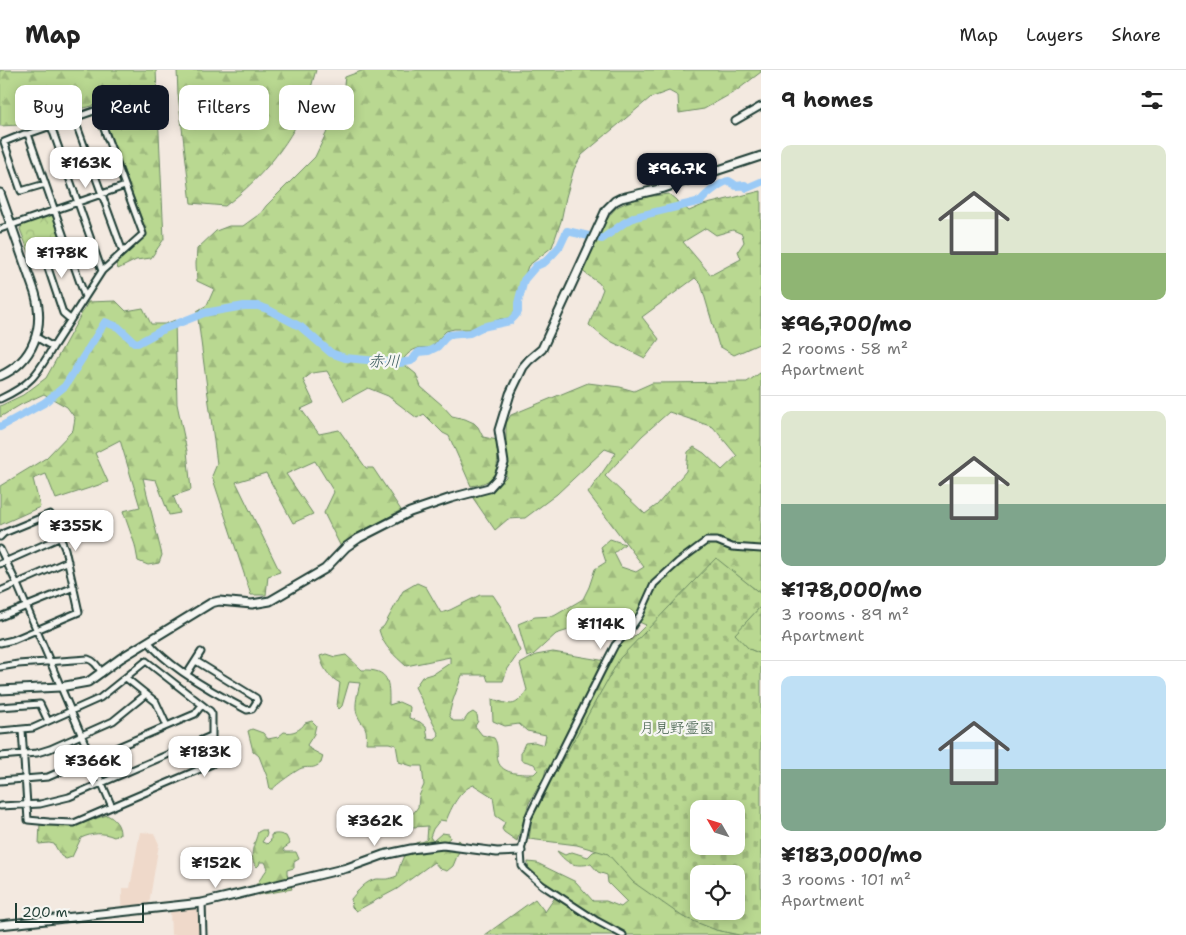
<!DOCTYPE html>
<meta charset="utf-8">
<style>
body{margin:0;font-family:"Shantell Sans","Klee One",sans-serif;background:#f6f6f6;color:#222;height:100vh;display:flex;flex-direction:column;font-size:19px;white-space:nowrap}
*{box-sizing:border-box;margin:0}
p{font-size:16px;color:#767676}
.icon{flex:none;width:28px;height:28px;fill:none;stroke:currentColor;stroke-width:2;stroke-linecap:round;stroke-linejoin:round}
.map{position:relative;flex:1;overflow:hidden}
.side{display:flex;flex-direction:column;background:#fff;width:425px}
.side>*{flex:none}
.hud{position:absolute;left:15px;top:15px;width:475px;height:45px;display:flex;gap:10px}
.needle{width:32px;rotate:309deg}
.buttons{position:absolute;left:690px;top:730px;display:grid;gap:10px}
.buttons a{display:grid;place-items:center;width:55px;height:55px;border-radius:10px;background:#fff;box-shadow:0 2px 12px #0003;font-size:25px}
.scale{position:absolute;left:15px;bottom:12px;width:129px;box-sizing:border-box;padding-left:5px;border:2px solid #1f3d34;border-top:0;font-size:14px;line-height:18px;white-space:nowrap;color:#1f3d34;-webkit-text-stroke:4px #f6f6f2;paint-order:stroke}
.price{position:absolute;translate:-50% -42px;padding:0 11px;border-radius:10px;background:#fff;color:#222;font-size:16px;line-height:32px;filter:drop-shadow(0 1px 2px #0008)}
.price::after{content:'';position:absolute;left:50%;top:30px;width:15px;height:11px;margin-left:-8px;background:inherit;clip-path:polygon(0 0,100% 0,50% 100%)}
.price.active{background:#111827;color:#fff}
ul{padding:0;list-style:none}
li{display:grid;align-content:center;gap:10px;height:265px;padding:0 20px}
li+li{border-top:1px solid #e0e0e0}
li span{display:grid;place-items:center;height:155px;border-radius:10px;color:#555}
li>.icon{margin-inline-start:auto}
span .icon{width:90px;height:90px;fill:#fffc;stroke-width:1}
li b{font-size:21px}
h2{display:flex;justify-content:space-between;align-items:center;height:60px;padding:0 20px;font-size:21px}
.tag{padding:0 18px;border-radius:10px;background:#fff;box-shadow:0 2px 12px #0003;font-size:18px;line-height:45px}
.tag.active{background:#111827;color:#fff}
header{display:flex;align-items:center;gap:30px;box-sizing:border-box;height:70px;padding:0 25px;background:#fff;border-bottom:1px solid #e0e0e0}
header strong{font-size:24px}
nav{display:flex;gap:28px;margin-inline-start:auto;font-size:18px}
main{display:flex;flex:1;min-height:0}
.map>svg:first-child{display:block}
</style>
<header>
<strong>Map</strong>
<nav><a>Map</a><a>Layers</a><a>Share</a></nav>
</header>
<main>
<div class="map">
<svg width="761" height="865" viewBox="0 0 761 865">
<defs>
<pattern id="forest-firs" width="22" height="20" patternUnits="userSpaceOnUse" patternTransform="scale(1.25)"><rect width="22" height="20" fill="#b9d891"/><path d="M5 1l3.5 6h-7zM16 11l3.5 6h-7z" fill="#9fba7e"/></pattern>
<pattern id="cemetery-stones" width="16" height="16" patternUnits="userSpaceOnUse" patternTransform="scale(1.25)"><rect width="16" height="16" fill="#b9d891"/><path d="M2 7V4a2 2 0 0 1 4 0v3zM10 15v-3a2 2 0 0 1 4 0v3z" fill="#9fba7e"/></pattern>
<pattern id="park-crowns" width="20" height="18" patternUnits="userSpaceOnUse" patternTransform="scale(1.25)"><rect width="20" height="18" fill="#b9d891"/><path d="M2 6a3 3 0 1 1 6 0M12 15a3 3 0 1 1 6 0" fill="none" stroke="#9fba7e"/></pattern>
</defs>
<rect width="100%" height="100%" fill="#f3e9e0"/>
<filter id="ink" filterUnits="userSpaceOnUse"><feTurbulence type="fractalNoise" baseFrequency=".02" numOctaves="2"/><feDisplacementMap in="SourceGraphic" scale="10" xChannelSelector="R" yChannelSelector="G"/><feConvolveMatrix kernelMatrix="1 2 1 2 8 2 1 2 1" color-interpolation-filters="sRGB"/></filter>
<g filter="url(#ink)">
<path fill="#efd9ca" d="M140 762 154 763 159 774 149 834 121 836 123 818H130Z
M201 837V865H171L170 840Z"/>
<path fill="url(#forest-firs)" stroke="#6c8a62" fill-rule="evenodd" d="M0 0H156L164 169 151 188 136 190 118 199 116 193 144 167 146 160 100 37 96 35 72 41 61 34 19 55 0 56Z
M177 0H316C312 12 310 25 305 37 289 76 258 111 225 136L191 133 178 24Z
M364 0H761V2L736 21 704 39 679 43 678 26 669 21 650 28 582 85 574 99 566 127 561 151 552 177 528 196 519 222 514 245 510 248 500 249 474 259H454L446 261 430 278C416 276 409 281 401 292L416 304 421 317 442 335 452 346 465 349 474 353 478 357 483 367 497 370C498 396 501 412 471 416L449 366 443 363 424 344 417 348 388 326 368 318 344 331 327 301 312 303 303 310 314 333 301 339 319 364 339 360 366 398H373L401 440 362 462 341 477 324 443 334 422 315 391 286 404 313 444 293 453 266 403 236 412 280 502 268 506 266 525H251L212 406 217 394 197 241 207 235 214 219 197 211 196 194 197 179 216 161 229 156H243L261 143 266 136 315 87 342 30 345 7Z
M761 121V273L734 285 719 276 701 214 695 208 642 247 659 269 645 288 606 269 589 255 603 219 599 213 582 201C589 186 606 143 619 136 635 128 652 126 669 124L689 141 703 135ZM706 158 716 165 733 160 742 164 744 172 738 181 741 189 711 205 683 172Z
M116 231 126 241 143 238 151 254H165L175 250 177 334 187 381 191 420 173 426 180 443 169 445 156 410 143 408 162 485 159 493 148 495 138 491 135 475 123 441 140 437 120 370 95 383 108 412 56 429 46 404 33 409 40 437 0 455V416L46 388 73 360 75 348 67 337 44 324 22 334 0 347V336L23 325 46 308 88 232Z
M760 303H761V524L716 489 562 701 546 699 544 707 529 733 517 771 504 762 502 759 505 752 496 746 493 727 474 715C460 719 451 738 446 751L440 750 433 759 430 767 433 771 442 763 449 764 450 768 446 771 447 778 459 770 462 774 453 796 447 801 440 799 434 792 397 819 356 841 352 837 351 829C357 822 366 810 377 809 387 809 386 810 397 806 400 795 404 779 416 773 420 771 423 773 427 769L428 756 414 757 407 752 418 737 419 726 424 715 422 696H412L399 692 396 675 389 673H366C368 653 363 659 357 644 354 635 358 622 360 613L349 612 342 636 339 639 337 636 340 613C329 607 323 599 320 586L326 584 335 587 346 585 362 600C390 599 389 612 389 635L399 632 410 637 409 648 420 652 426 657 428 669 435 670 439 665 415 617 422 607 435 603 450 593V587L406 596C395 586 383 576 379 560L384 556 403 521 417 513 426 517 441 543 450 540 480 525H493L501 537 520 581 507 600 503 611H488L486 605H462L452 633 449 645 453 651H464L468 645 473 642 477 645 478 651 475 656 482 665 494 668C499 675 496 682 498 691 502 705 523 704 534 704L538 700 534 694 521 690V682L525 673 534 672 544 675 546 665 527 661 519 654 505 656 493 651 492 629C511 634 514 640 527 620L520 594 536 585 553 582 606 591 626 566 631 570 646 555 608 539 594 552 556 564 533 585 527 587 518 554 535 547 554 546 583 529 589 517 595 499 606 492 601 477 610 469 625 474 614 483 621 497 636 502 644 497 588 423 616 383 605 379 557 424 525 448 508 449 495 460 473 428 493 419 506 407V353L511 345 588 313 620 317 634 321 652 313 747 312ZM669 342 713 357 737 386 722 400 704 383 694 377 688 382 686 401 657 435 645 444 605 406 642 366Z
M761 536V584L749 579 734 564Z
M312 651 316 655 314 664 307 675 310 679 323 686 321 693C312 700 311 696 302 698 298 699 274 716 273 719H270L268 709 259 686 253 681 248 661 252 659 263 663 268 669 278 667 284 662C292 664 301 660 305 653Z
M107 745C115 749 120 755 120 764L114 767C103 762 92 763 81 768L72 787 66 789 61 786 54 774 49 773 39 774 40 754 70 757Z
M262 760H266L267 764 262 772 267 774 271 770V765C277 763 280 764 286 766L290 774 283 779 285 782H296L299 789 294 792V798L287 800V804L292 819 258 825 256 815 268 798 265 792H260L259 795 257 797C247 787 255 774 258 762Z
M602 779 716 860 739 865H485L535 829 545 842 558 823C547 814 527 808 528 792L537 793 576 812 593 831H606L621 837 627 832 608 813 607 805 598 802 591 794C574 797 567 794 557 781L565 785 572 782 588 787 593 782Z"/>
<path fill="url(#cemetery-stones)" stroke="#6c8a62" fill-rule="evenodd" d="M716 488 761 524V536L735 564 749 579 761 584V865H739L716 860 683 847 633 812 608 784 577 775 529 769 532 749 554 705 620 588ZM699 739H736V776H699ZM699 804H736V841H699Z"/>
<path fill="url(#park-crowns)" stroke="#6c8a62" d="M50 145 54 147 62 171 61 175 30 185 20 159 23 154Z"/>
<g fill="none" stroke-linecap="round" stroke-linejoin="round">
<path stroke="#9acaf6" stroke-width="8" d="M0 357 44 333 65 316 105 252 118 257 134 272 138 273 164 259 204 243 244 236H258L267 239 301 257 331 283 345 288 400 293 411 291 419 282 429 281 437 277 445 268 449 265 470 263 482 257 510 251 514 247 518 242V233L524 210 536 196 545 192 552 185 560 176 567 161 602 169 624 153 635 147 701 131C705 125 722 111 729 111 731 112 734 114 736 116L745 115 747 118 761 112"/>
<defs>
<path id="street" d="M74 48 123 182
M735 51 761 36
M51 56 102 201
M28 64H24L4 72 21 121 45 114
M0 159 125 116
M66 174 43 183 63 243 70 249
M36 267 53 277 102 201 143 164 97 40 28 64 85 227
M0 329C30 315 37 305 53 277
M0 467 4 463 50 444 65 479 79 542 13 570 0 573
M0 479 17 514 112 737
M0 494 61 467
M0 521 68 491
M0 547 74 517
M148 571C167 597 218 625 247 640L252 639 257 631 256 628 196 591
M0 597 18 594 88 589C95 591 98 597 102 603
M187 604 201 582
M126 608 156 632 167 656
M0 637 40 634 48 651
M0 661 33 658 100 628 146 591 210 641 212 644V694L74 753 49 752 28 750 22 660
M0 686 37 683 50 679 113 651 145 625
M0 711 48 707 195 644 202 635
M0 736 40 734 69 727 211 666
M202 833 203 865
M623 865 597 851 542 815 525 800 522 796 521 781 528 748 602 600 615 575 629 561 640 545 654 514 678 492 706 471H717L732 477 761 479"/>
<path id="secondary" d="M0 123 35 223C45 257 34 291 0 306
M0 620 60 617 88 612 121 588 211 533 219 531 252 534 270 531 325 499 346 477 359 468 410 442 451 428 489 418 498 408 504 393 499 360 510 324 523 297 529 290 542 279 606 140 615 131 621 128 664 118 761 86
M0 855 202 833 347 798 383 785 411 779 443 775 497 782 521 781"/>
</defs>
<use href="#street" stroke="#1f3d34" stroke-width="9"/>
<use href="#secondary" stroke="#1f3d34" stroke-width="11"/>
<use href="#street" stroke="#f6f6f2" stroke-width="5"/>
<use href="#secondary" stroke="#f6f6f2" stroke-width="7"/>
</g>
</g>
<g text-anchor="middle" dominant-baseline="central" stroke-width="4.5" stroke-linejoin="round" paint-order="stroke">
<g font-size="15" fill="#3e5c47" stroke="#f6f6f2">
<text x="677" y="658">月見野霊園</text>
</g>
<g font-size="16" font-style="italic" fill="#38595b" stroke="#f6f6f2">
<text transform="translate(384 291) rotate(1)">赤川</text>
</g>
</g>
</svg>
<div class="buttons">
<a><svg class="needle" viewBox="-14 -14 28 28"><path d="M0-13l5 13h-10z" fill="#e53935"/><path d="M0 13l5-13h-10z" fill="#767676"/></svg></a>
<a><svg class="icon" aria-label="locate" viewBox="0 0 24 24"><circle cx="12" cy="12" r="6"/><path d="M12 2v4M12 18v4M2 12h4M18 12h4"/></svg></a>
</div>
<div class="scale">200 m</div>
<b class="price" style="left:86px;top:119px">¥163K</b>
<b class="price active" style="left:677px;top:125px">¥96.7K</b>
<b class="price" style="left:62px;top:209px">¥178K</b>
<b class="price" style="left:76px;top:482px">¥355K</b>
<b class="price" style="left:601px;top:580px">¥114K</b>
<b class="price" style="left:205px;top:708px">¥183K</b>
<b class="price" style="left:93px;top:717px">¥366K</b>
<b class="price" style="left:375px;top:777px">¥362K</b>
<b class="price" style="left:216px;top:819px">¥152K</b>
<div class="hud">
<a class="tag">Buy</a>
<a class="tag active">Rent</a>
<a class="tag">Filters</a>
<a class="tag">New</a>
</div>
</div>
<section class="side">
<h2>9 homes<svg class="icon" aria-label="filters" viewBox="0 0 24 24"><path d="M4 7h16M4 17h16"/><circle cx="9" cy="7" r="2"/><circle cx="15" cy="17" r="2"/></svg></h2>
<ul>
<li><span style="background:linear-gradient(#dfe7d0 70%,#8fb573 0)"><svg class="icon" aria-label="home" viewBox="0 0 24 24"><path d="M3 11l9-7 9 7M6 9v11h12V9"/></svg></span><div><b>¥96,700/mo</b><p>2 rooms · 58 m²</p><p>Apartment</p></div></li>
<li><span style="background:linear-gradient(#dfe7d0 60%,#7fa58c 0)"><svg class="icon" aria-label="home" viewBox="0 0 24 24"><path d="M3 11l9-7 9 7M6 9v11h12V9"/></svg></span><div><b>¥178,000/mo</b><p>3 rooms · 89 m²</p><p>Apartment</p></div></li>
<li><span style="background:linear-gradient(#bfe0f5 60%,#7fa58c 0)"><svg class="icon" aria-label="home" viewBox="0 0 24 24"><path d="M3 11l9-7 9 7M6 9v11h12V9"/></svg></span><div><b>¥183,000/mo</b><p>3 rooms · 101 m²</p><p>Apartment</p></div></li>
</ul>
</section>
</main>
